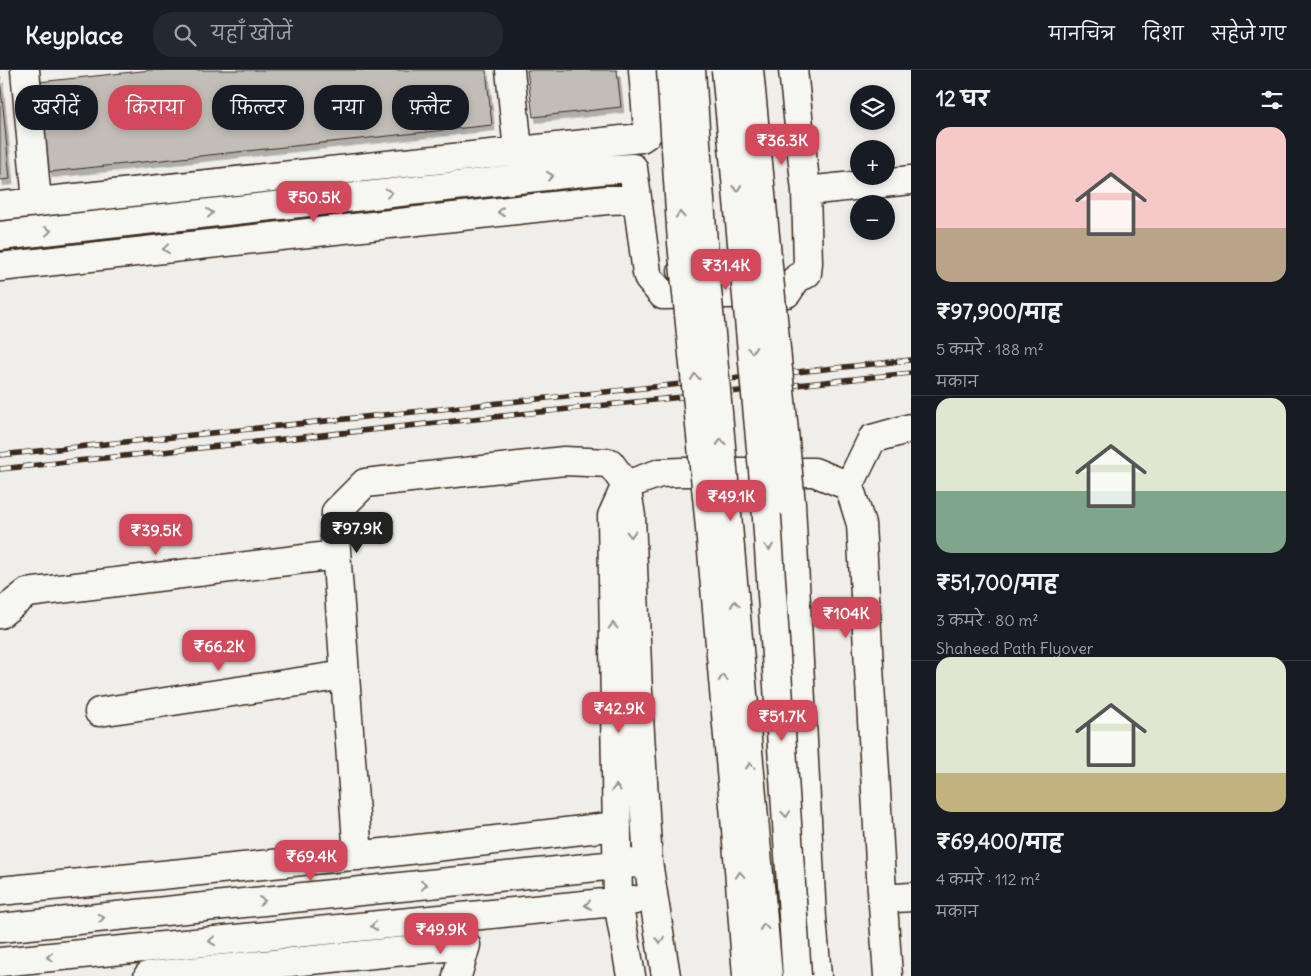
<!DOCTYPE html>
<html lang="hi">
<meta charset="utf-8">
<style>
body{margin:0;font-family:Delius,"Playpen Sans Deva",sans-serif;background:#242831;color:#f1f3f6;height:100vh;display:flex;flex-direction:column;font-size:19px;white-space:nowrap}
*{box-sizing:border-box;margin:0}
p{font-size:16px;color:#9ea1a6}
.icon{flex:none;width:28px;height:28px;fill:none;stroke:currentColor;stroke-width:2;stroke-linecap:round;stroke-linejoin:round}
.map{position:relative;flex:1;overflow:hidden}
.details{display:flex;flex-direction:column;background:#171b24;width:400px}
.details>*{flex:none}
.hud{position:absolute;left:15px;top:15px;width:475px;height:45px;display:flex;gap:10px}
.controls{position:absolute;left:850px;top:15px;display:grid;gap:10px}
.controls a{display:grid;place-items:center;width:45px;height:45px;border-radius:50%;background:#171b24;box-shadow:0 2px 8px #0003;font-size:25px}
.price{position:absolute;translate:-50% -42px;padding:0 11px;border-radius:10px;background:#d1495b;color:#fff;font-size:16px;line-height:32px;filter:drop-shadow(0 1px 2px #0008)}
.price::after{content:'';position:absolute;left:50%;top:30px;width:15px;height:11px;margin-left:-8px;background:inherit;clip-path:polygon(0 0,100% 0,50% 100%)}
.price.active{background:#222;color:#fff}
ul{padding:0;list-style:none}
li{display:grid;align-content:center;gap:10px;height:265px;padding:0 25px}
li+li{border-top:1px solid #363941}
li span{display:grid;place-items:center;height:155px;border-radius:15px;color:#555}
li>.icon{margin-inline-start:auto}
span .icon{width:90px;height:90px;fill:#fffc;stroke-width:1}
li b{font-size:21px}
h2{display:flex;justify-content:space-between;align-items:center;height:60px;padding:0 25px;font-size:21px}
.pill{padding:0 18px;border-radius:20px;background:#171b24;box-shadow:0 2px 8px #0003;font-size:18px;line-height:45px}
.pill.active{background:#d1495b;color:#fff}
header{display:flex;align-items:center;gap:30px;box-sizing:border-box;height:70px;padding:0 25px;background:#171b24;border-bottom:1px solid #363941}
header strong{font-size:24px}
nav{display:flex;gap:28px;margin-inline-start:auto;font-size:18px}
.search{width:350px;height:45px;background:#242831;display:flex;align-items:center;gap:12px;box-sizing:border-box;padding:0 18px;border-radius:20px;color:#9ea1a6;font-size:19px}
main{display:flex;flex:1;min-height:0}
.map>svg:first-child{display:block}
</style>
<header>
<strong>Keyplace</strong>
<div class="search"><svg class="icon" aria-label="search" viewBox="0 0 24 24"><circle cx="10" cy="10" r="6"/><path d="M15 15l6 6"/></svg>यहाँ खोजें</div>
<nav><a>मानचित्र</a><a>दिशा</a><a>सहेजे गए</a></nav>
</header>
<main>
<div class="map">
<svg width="911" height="906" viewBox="0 0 911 906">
<defs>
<filter id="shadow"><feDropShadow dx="3" dy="5.5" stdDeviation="0" flood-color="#0004"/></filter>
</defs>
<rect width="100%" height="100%" fill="#efeeea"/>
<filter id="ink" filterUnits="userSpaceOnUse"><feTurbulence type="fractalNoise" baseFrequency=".02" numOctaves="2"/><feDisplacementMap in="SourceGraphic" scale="10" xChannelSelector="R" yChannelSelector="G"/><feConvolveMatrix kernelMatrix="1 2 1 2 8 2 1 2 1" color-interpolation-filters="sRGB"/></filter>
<g filter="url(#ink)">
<path fill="#c2bdb7" stroke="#3b2a1e" filter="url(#shadow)" d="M151 0H486L492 55 49 102 39 12Z
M527 0H617L621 37 533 47Z
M0 7 10 109 0 110Z"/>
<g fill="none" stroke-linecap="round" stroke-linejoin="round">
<defs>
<path id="minor" d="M25 0 37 132
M510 0 518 81
M806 121 911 110
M0 136 641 68 647 64 648 60 643 0
M0 166 601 100 633 98 647 203 649 209 663 225 787 223 797 208 804 205 807 203 808 193 806 121 793 0
M0 197 607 130 637 129
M682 201 767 199
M849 416 872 369 911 358
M791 434 812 848 817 906
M0 544 27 523 336 485
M99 642 345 605
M358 786 335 466 336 442 365 413 564 391 610 393 626 415 631 446 639 647 648 792 666 906
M0 821 383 783 617 756
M882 829 911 827
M0 858 635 793
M0 892 635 830
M148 906 466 875 457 906
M631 906 618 832 612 446 626 415 660 403 682 402H814L849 416 861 454 880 792 888 906"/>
</defs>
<use href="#minor" stroke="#3b2a1e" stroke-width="31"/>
<use href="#minor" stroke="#f6f6f2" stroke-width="28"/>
<defs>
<path id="rail" d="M0 385 911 290
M0 399 911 303"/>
</defs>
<use href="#rail" stroke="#3b2a1e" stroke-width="5.5"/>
<use href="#rail" stroke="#f6f6f2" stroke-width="4" stroke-dasharray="11" stroke-linecap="butt"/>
<defs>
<path id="minor-bridge" d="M671 0 682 173 709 447 736 759 747 906
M749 0 791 434"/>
<path id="highway-bridge" d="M691 0 703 174 768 906
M726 0 766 433 797 906"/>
</defs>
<use href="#minor-bridge" stroke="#3b2a1e" stroke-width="31" stroke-linecap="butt"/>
<use href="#highway-bridge" stroke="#3b2a1e" stroke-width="31" stroke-linecap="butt"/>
<use href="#minor-bridge" stroke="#f6f6f2" stroke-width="28"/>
<use href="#highway-bridge" stroke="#f6f6f2" stroke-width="28"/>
</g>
<defs><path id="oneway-chevron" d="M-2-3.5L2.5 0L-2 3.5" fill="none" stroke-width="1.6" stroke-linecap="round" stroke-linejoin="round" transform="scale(1.25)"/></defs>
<g stroke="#989088">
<use href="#oneway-chevron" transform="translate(550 106) rotate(-6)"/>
<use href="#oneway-chevron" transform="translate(737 118) rotate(85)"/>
<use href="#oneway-chevron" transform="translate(389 123) rotate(-6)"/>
<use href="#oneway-chevron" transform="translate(501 142) rotate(174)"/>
<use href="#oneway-chevron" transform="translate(210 143) rotate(-6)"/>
<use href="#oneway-chevron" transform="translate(680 145) rotate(-94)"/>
<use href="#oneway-chevron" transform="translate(48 161) rotate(-6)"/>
<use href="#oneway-chevron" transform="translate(166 179) rotate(174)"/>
<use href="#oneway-chevron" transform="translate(752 280) rotate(85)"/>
<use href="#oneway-chevron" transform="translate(695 307) rotate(-96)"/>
<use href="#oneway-chevron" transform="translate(721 372) rotate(-95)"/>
<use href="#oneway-chevron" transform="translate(631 464) rotate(88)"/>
<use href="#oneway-chevron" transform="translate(769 477) rotate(86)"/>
<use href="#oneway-chevron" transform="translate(735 534) rotate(-95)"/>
<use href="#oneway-chevron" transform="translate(613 556) rotate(-91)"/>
<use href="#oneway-chevron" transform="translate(723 608) rotate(-95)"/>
<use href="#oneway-chevron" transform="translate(750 696) rotate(-95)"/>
<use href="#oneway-chevron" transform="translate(616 718) rotate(-91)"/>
<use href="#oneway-chevron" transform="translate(786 744) rotate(86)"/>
<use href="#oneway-chevron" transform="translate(740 805) rotate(-94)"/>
<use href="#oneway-chevron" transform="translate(424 815) rotate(-6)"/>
<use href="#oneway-chevron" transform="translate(262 831) rotate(-6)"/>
<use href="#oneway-chevron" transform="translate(588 835) rotate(174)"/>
<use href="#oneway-chevron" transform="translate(101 848) rotate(-6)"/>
<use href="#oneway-chevron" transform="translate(374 856) rotate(174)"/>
<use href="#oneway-chevron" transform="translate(764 857) rotate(-95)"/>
<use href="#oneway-chevron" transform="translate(660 870) rotate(81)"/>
<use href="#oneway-chevron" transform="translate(212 871) rotate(174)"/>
<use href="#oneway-chevron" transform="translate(50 887) rotate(174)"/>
</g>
</g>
</svg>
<div class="controls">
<a><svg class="icon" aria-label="layers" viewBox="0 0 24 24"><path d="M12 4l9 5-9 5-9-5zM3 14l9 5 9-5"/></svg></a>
<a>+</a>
<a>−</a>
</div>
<b class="price" style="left:782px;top:96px">₹36.3K</b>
<b class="price" style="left:314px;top:153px">₹50.5K</b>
<b class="price" style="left:726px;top:221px">₹31.4K</b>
<b class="price" style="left:731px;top:452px">₹49.1K</b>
<b class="price active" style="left:357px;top:484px">₹97.9K</b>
<b class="price" style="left:156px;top:486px">₹39.5K</b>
<b class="price" style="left:846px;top:569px">₹104K</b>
<b class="price" style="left:219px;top:602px">₹66.2K</b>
<b class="price" style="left:619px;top:664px">₹42.9K</b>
<b class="price" style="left:782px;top:672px">₹51.7K</b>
<b class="price" style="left:311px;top:812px">₹69.4K</b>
<b class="price" style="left:441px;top:885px">₹49.9K</b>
<div class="hud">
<a class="pill">खरीदें</a>
<a class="pill active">किराया</a>
<a class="pill">फ़िल्टर</a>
<a class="pill">नया</a>
<a class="pill">फ़्लैट</a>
</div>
</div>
<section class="details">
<h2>12 घर<svg class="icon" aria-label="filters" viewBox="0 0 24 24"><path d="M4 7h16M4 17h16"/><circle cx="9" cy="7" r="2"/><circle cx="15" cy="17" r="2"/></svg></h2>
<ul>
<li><span style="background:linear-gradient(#f6c9c9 65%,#b9a48a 0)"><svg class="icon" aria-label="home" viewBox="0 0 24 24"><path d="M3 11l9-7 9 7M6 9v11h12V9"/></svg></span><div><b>₹97,900/माह</b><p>5 कमरे · 188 m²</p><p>मकान</p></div></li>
<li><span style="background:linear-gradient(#dfe7d0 60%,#7fa58c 0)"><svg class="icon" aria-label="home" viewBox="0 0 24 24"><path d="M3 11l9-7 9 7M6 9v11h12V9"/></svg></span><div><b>₹51,700/माह</b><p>3 कमरे · 80 m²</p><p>Shaheed Path Flyover</p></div></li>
<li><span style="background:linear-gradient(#dfe7d0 75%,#c2b280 0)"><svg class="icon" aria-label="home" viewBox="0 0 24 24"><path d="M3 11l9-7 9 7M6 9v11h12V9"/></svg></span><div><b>₹69,400/माह</b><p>4 कमरे · 112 m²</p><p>मकान</p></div></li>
</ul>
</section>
</main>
